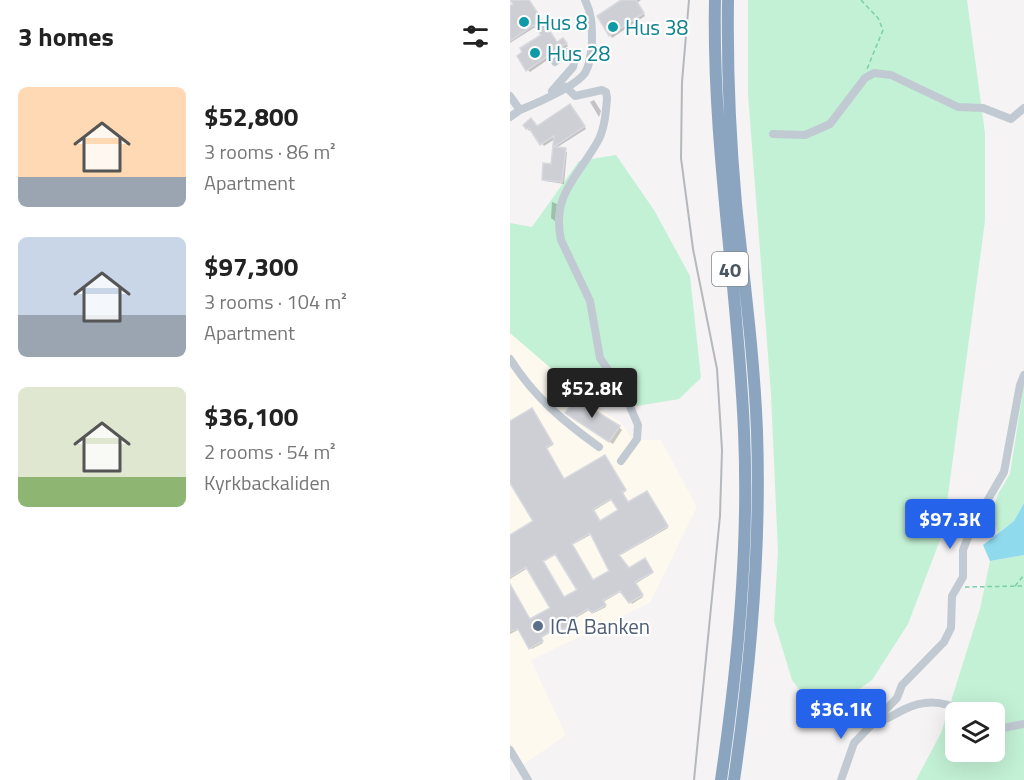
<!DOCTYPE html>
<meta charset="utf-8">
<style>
body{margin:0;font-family:"Titillium Web",sans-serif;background:#f2f2f2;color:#222;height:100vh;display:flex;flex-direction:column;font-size:22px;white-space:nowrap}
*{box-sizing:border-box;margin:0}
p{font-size:20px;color:#767676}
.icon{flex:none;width:33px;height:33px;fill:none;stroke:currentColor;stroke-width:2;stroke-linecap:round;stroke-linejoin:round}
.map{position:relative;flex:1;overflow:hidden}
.panel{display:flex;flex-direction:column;background:#fff;width:510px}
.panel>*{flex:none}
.tools{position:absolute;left:435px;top:702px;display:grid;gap:12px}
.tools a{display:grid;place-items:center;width:60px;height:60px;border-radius:9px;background:#fff;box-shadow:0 6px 24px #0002;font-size:30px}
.price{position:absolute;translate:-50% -51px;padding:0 14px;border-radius:6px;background:#2563eb;color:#fff;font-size:20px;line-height:39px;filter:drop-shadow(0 2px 3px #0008)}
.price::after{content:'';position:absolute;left:50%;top:36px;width:18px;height:14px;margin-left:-9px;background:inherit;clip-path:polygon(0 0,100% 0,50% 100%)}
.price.on{background:#222;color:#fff}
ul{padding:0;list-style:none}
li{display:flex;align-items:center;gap:18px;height:150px;padding:0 18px}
li span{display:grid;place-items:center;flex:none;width:168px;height:120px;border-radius:9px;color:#555}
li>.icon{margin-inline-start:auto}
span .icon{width:72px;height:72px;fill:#fffc;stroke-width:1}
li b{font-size:26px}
h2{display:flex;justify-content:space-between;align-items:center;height:72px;padding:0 18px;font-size:26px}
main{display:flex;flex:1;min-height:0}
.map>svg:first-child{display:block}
</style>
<main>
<section class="panel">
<h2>3 homes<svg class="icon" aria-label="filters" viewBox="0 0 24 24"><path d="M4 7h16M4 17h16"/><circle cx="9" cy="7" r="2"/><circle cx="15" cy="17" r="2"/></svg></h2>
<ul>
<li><span style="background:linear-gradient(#ffd9b3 75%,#9aa5b1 0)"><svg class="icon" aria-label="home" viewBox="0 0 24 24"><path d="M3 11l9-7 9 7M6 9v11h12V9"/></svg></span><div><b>$52,800</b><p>3 rooms · 86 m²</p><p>Apartment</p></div></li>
<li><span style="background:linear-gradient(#c9d6e8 65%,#9aa5b1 0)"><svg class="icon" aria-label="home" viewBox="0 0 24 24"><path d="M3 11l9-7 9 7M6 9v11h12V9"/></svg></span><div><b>$97,300</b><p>3 rooms · 104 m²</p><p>Apartment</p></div></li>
<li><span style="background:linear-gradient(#dfe7d0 75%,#8fb573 0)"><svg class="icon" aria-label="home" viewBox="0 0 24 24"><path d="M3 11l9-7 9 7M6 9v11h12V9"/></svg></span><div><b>$36,100</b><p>2 rooms · 54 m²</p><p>Kyrkbackaliden</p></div></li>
</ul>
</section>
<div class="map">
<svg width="514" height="780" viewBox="0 0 514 780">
<rect width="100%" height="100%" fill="#f5f3f3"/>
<path fill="#fdf9ef" d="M0 333 86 407 112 423 123 440H151L187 507 140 603 21 660 56 735 13 765 0 744Z"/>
<path fill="#c3f1d5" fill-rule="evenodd" d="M238 0H457L475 133V221L433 532 398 624 362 680 310 717 282 680 264 621 268 552 261 394 238 94Z
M106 155 144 210 180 276 191 378 169 399 127 406 110 399 94 397 86 407 0 333V223L22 227 69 161Z
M514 385V503L504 521 488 533 481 516 488 494 500 474Z
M514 555V780H406L431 733 470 609 480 561ZM446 712H484V752H446Z"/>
<path fill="#90daee" d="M514 503V555L480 561 473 545 504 521Z"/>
<path fill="#0003" fill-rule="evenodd" d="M2 0H16L47 44 55 42 58 46 20 72 18 70 33 35 27 26 0 43V8L5 5Z
M115 0H131L127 3 135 16 102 38 89 17Z
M84 100 91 111 89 117 80 102Z
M62 108 76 129 46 148 57 152 54 184 35 181 33 179 42 166 45 139 34 146 21 129 19 131 15 125 27 127Z
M42 202 47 204 45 221 41 218Z
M40 387 45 390 44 392 39 389Z
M62 405 109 427 112 430 103 444 60 416Z
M23 411 43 445 36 449 54 480 96 458 116 491 112 494 118 504 138 494 158 528 109 556 119 569 136 561 143 573 125 584 133 597 122 604 112 591 93 602 96 607 84 613 81 609 64 619 67 623 56 630 52 626 31 638 33 643 22 649 10 629 0 634V586L21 621 42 608 18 568 0 579V536L25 522 0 480V423ZM103 499 110 511 90 523 83 511ZM82 534 101 572 83 582 62 545ZM47 554 69 590 54 599 33 562Z"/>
<path fill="#cdcfd5" stroke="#d7d9de" stroke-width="1.5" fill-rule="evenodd" d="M0 0H19L47 42 53 38 57 43 16 71 7 56 12 52 10 48 31 35 24 25 0 41V6L3 4Z
M111 0H126L134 13 99 36 87 16Z
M60 104 75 126 44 147 56 148 52 182 32 180 33 163 41 164 44 136 30 145 19 128 16 129 13 125 21 118 27 126Z
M55 396 63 400 65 398 110 426 99 442 55 413 61 405 53 400Z
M22 408 43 444 36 447 54 479 95 455 116 490 112 492 118 502 137 491 158 526 109 555 119 568 135 558 143 572 125 582 133 595 119 603 110 591 93 600 96 605 82 613 78 609 64 617 67 622 53 630 49 626 31 637 33 641 19 649 8 629 0 631V584L20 619 40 608 16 567 0 577V535L23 521 0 483V421ZM101 499 108 510 90 521 83 509ZM80 533 99 571 83 580 62 544ZM45 554 67 590 54 597 33 561Z"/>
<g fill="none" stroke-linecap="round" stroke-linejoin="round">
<path stroke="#7ad0a6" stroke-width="1.5" stroke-dasharray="4.5 3" stroke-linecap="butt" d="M351 0 368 18 373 30 357 69
M505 586 514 575
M455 587 514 586"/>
<path stroke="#c1cad2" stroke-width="8" d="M56 87 65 96 92 90 96 92 97 98C96 111 95 126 89 139 70 175 41 193 51 240L80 301 90 358 115 395 128 425 127 439 111 461
M42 91 63 67 66 55 57 52 45 62
M0 96 10 110 0 117
M10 110C27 103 65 87 75 73 81 63 81 51 82 41 82 25 82 14 75 0
M263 134 295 135 320 124 355 78 364 73 381 75 448 107 473 108 501 119 514 108
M0 359C24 397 53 421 89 447
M366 722C378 720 384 714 395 709 416 699 435 701 453 712
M484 726 493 728 514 724
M0 750 18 780
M331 780 344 743 387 698 392 685 434 642 441 628 442 596 453 577V550L462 527 494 472 510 385 514 375"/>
<path stroke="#8ba5c1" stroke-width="12" d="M205 0C202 145 228 287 234 431 239 548 228 664 211 780
M218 0C217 68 220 137 226 204 234 280 244 355 247 431 251 548 241 664 224 780"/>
<path stroke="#b5b8bd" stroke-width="2" d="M179 0 172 82 171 158 183 249 207 369 212 450 210 516 184 780"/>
</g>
<g fill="#0f9aa8" stroke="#fff" stroke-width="2">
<circle cx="14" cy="22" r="6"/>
<circle cx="103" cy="27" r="6"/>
<circle cx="25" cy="53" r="6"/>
</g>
<circle fill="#5c6f8a" stroke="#fff" stroke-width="2" cx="28" cy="626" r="6"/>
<g text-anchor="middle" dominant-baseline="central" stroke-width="4.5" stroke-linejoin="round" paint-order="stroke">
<rect fill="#fff" stroke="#808990" stroke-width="1.5" x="202" y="252" width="36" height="34" rx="4.5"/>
<g font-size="20" font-weight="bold" fill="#4a5661">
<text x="220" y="269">40</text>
</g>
<g font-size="21" fill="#0d838f" stroke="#fff" text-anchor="start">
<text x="26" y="22">Hus 8</text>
<text x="115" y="27">Hus 38</text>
<text x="37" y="53">Hus 28</text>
</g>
<g font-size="21" fill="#4e5e75" stroke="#fff" text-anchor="start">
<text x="40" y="626">ICA Banken</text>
</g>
</g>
</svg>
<div class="tools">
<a><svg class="icon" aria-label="layers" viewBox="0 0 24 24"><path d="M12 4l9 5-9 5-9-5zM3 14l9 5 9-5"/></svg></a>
</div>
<b class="price on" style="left:82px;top:419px">$52.8K</b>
<b class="price" style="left:440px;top:550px">$97.3K</b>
<b class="price" style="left:331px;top:740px">$36.1K</b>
</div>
</main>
